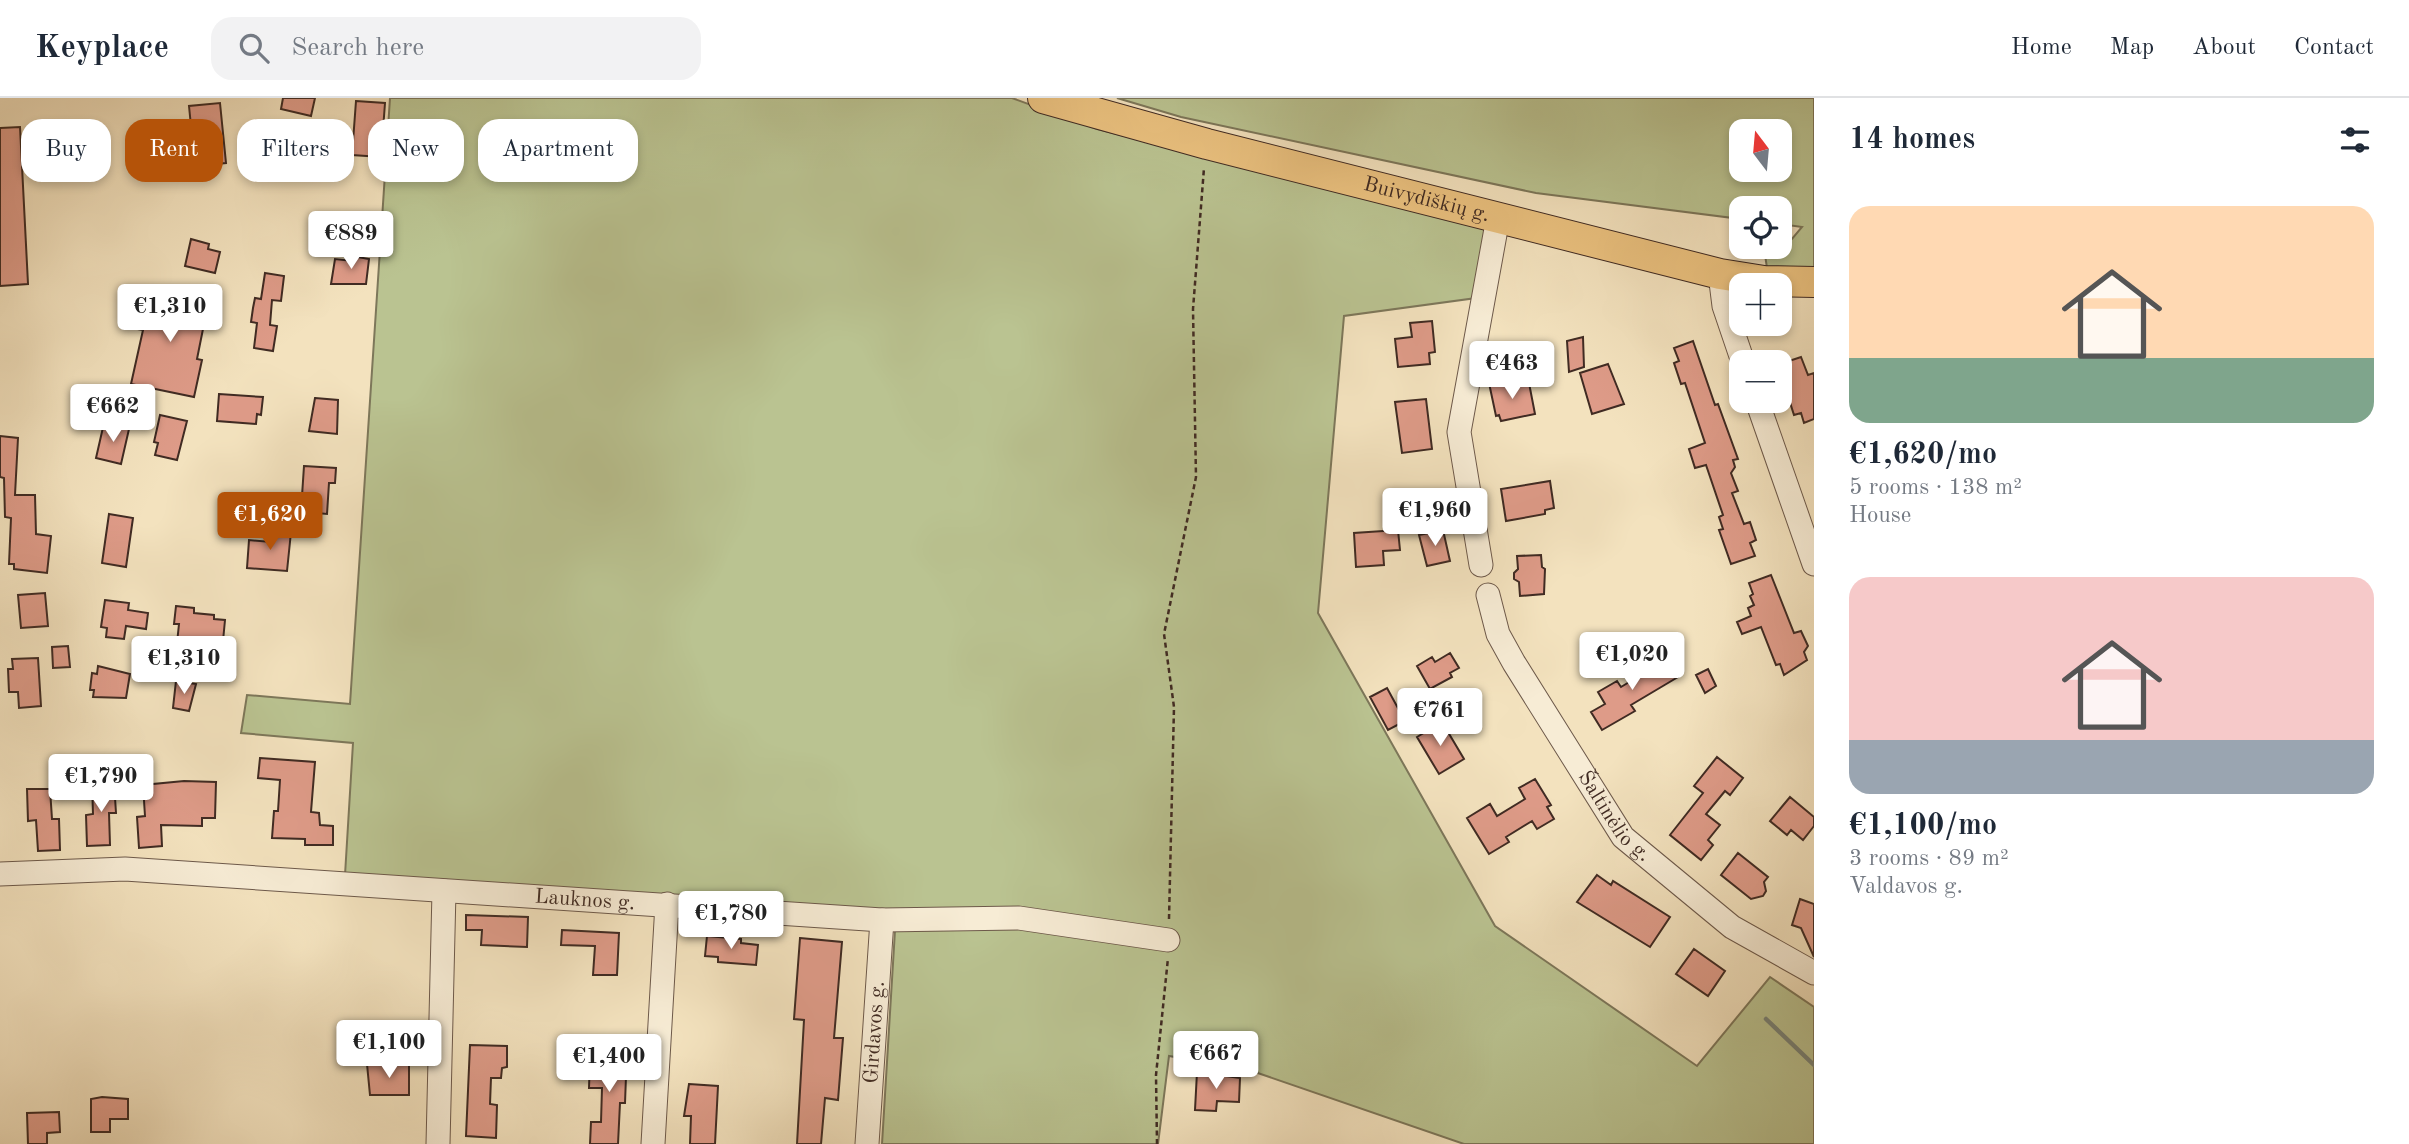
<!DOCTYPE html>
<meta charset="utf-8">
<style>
body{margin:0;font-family:"Old Standard TT",serif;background:#f2f2f3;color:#1f2937;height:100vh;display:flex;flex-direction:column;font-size:26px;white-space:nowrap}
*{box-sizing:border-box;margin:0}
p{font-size:23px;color:#747a83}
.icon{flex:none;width:38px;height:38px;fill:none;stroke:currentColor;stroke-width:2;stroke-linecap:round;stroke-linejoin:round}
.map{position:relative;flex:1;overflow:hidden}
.sheet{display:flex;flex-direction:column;background:#fff;width:595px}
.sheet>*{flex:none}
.hud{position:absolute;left:21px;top:21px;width:665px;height:63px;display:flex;gap:14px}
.needle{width:46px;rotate:344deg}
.buttons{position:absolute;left:1729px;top:21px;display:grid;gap:14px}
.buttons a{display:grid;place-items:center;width:63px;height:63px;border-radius:14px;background:#fff;box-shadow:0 4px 10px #0003;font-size:35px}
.price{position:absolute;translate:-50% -60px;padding:0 16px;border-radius:7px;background:#fff;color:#222;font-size:23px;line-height:46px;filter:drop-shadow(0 2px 4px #0008)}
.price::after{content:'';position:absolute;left:50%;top:42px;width:21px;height:16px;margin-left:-10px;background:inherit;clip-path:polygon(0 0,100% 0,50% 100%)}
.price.current{background:#b45309;color:#fff}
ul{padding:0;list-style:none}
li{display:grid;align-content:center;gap:14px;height:371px;padding:0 35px}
li span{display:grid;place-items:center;height:217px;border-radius:21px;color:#555}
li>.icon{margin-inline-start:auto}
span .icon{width:126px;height:126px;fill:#fffc;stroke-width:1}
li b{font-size:30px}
h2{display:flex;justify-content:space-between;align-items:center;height:84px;padding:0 35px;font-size:30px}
.tag{padding:0 24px;border-radius:21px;background:#fff;box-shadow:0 4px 10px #0003;font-size:24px;line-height:63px}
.tag.current{background:#b45309;color:#fff}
header{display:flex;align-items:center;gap:42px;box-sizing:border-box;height:98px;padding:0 35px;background:#fff;border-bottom:2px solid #e0e1e3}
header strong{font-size:33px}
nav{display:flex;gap:38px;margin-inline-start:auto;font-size:24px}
.search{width:490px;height:63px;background:#f2f2f3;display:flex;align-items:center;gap:18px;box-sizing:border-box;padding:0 24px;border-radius:21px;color:#747a83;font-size:26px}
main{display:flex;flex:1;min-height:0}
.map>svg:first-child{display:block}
</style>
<header>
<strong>Keyplace</strong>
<div class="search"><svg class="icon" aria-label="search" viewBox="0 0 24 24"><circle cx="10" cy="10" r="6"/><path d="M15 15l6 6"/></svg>Search here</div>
<nav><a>Home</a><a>Map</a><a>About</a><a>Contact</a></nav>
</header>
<main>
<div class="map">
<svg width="1814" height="1046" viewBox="0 0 1814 1046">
<rect width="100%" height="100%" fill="#f3e2be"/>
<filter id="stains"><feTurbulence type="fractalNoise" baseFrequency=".00286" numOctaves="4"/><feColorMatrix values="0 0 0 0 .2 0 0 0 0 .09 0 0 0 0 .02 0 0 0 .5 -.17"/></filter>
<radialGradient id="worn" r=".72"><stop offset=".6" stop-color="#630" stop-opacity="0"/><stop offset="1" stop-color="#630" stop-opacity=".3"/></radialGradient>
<path fill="#bac391" stroke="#7d775a" stroke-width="2" fill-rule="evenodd" d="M390 0H1012L1097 31 1491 131 1476 200 1344 218 1318 515 1495 828 1697 968 1770 879 1814 909V1046H1464L1249 972 1169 958 1158 1046H882L896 816 345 777 353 645 241 635 247 597 350 606Z
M1117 0H1814V170H1767L1764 150 1780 149V145L1792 141 1802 129 1780 126V110H1741V121L1536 95 1181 19ZM1741 33H1780V72H1741Z"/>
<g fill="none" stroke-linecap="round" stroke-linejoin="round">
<path stroke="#778379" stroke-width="4.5" d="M1766 921 1814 967"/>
</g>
<path fill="#de9b88" stroke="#402b23" stroke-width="2" d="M283 0H315L311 18 281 11Z
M356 3 385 5 381 59 352 57Z
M220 5 226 65 195 68 189 8Z
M20 29 28 186 0 188V30Z
M191 141 209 146 208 151 220 154 215 175 185 168Z
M352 158 369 161 366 186H331L335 161 352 163Z
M265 175 284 178 281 203 272 202 270 227 277 228 273 253 254 250 257 225 251 224 253 210 255 200 261 201Z
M145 193 208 206 197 261 202 262 194 299 131 286 143 232 137 231Z
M1432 223 1435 254 1429 255 1430 266 1398 269 1395 241 1412 239 1410 225Z
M1583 239 1584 269 1569 274 1567 243Z
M1693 243 1715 307 1718 306 1738 361 1733 362 1735 369 1731 375 1738 393 1732 395 1744 426 1750 424 1756 442 1750 445 1755 458 1731 466 1719 432 1723 431 1719 419 1723 417 1706 367 1695 370 1689 351 1705 345 1685 285 1681 286 1674 265 1679 263 1674 250Z
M1801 259 1808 277 1814 275V321L1804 325 1801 315 1794 317 1780 273V266Z
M1608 266 1624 306 1592 316 1580 275Z
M1505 282 1507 290 1529 285 1535 316 1501 323 1499 317 1496 318 1489 285Z
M219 296 263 299 261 317 257 316 256 326 217 323Z
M315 300 338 302 337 336 309 333Z
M1426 301 1432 351 1402 355 1395 304Z
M160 317 187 323 177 362 155 357 158 345 154 344Z
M104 325 129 331 121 366 96 360Z
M0 338 18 340 15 397H35L36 436 51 438 47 475 14 471V466H9L11 420 5 419 4 380 0 379Z
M304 368 336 370 335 385H329L327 416 295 413 297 398H302Z
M1550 383 1554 410 1545 412V416L1506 423 1501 391Z
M109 416 133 420 126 469 102 465Z
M272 432 291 434 287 473 247 470 249 442 271 444Z
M1398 432 1400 452 1383 453 1384 467 1356 469 1354 435Z
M1443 432 1450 463 1427 468 1419 437Z
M1541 457 1542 469 1545 471 1544 496 1520 498 1519 484 1514 481V475L1518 471 1517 458Z
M1771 477 1794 535 1801 533 1808 548 1804 554 1807 562 1784 577 1780 566 1776 567 1761 529 1742 536 1737 524 1751 518 1748 510 1754 507 1750 498 1753 496 1749 485Z
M45 495 48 528 21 530 18 497Z
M105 502 129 505 128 512 148 515 146 531 126 528 124 541 106 539 107 530 101 529Z
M176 508 194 510V515L214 517V521L225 522 223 543 203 544V548L177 545 179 526H174Z
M68 548 70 569 53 570 52 549Z
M1450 555 1459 570 1450 575 1452 579 1430 591 1417 568 1432 559 1435 564Z
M1655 559 1659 565 1667 561 1678 579 1631 607 1635 613 1602 632 1591 614 1605 606 1598 594 1617 583 1621 589 1644 575 1640 568Z
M38 560 41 608 19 610 18 594H9L8 571H13L12 561Z
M98 568 130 576 126 600 93 599 94 592H90L92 575 97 576Z
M1708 571 1716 588 1705 595 1696 577Z
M176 583 196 586 189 613 173 610Z
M1387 590 1405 623 1388 632 1370 599Z
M1442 624 1464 661 1439 676 1417 639Z
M1717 659 1743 680 1730 697 1725 693 1706 716 1720 727 1708 742 1713 747 1701 762 1670 737 1703 695 1694 688Z
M260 660 315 664 311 714 319 715 320 727 333 728V747H305V741L272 740 274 713H278L280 682 258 680Z
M1535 681 1551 707 1547 709 1554 721 1537 731 1532 723 1506 739 1509 744 1489 756 1467 720 1490 706 1497 718 1525 701 1519 690Z
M184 683 216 684 215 720H202V728L161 727 162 748 139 750 137 719 145 718 143 687Z
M114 684 116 715H109L110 747 87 748 86 717 93 716 92 685Z
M27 691H50L52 721H59L60 752 38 753 36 722 28 723Z
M1790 699 1814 719V728L1803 742 1791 732 1787 737 1770 723Z
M1738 755 1768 779 1764 784 1766 793 1763 798 1751 801 1721 777Z
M1597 777 1611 787 1613 783 1670 819 1650 849 1577 804Z
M1800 801 1814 806V859L1801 830 1792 827Z
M466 817 528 819 527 849 481 847 482 832H466Z
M562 832 619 835 617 877H593L595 848 561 847Z
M707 838 741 841V845L758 847 756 867 718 864V859L705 858Z
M800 840 842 844 834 940H843L838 1002 825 1000 821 1046H797L804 922 794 921Z
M1694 851 1725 873 1708 898 1676 876Z
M470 947 507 948V969L502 970 501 980H491L490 1006 497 1007 496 1040 466 1038Z
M603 951 627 952 625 1005H620L618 1046H590L591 1024H601L602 990H589L590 961H603Z
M367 966 409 967V997H370Z
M1197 974 1240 980 1239 1004 1217 1003 1216 1013 1195 1012Z
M689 986 718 988 715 1046H690L691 1018H684Z
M102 999 128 1001V1021H110V1034H91V1001Z
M59 1014 60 1034 47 1035V1046H28L27 1015Z"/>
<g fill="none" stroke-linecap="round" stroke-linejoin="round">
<defs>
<g id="minor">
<path d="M1720 176 1724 208 1743 264"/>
<path d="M1757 303 1814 466"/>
<path d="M1481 467 1459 334 1498 120"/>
<path id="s1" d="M1488 497 1498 536 1514 565 1623 739 1732 829 1814 875"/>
<path id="s2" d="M0 776 125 771 882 822 1019 820 1168 842"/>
<path d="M438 1046 444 793"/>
<path d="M653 1046 667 806"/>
<path id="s3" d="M867 1046 882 822"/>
</g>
<g id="major">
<path id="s4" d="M1043 0 1207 46 1720 176 1764 183 1814 184"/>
</g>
</defs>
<use href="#minor" stroke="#6d594a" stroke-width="25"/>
<use href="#major" stroke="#402b23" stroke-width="32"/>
<path stroke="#402b23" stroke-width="2.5" stroke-dasharray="5 3.5" stroke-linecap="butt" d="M1169 821 1174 609 1164 536 1196 379 1193 211 1204 70
M1157 1046 1156 977 1168 860"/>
<use href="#minor" stroke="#f7ecd5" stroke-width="23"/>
<use href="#major" stroke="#eac17f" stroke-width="30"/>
</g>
<g text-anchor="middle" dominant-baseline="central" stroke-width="5" stroke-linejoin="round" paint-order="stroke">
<g font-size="21" fill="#402b23" stroke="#f7ecd5">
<text stroke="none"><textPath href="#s4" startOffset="397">Buivydiškių g.</textPath></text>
<text stroke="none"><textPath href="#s1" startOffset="257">Šaltinėlio g.</textPath></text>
<text stroke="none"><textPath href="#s2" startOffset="586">Lauknos g.</textPath></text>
<text stroke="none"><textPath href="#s3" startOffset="112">Girdavos g.</textPath></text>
</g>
</g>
<rect width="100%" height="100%" filter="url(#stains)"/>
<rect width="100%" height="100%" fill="url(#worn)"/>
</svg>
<div class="buttons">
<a><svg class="needle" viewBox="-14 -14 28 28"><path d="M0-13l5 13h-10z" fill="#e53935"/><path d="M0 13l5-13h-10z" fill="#747a83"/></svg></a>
<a><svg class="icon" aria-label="locate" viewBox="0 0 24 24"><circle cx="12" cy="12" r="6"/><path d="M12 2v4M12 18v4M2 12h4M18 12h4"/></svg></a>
<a>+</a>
<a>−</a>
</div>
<b class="price" style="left:351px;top:173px">€889</b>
<b class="price" style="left:170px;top:246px">€1,310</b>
<b class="price" style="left:1512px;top:303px">€463</b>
<b class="price" style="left:113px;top:346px">€662</b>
<b class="price" style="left:1435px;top:450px">€1,960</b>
<b class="price current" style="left:270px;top:454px">€1,620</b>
<b class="price" style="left:1632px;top:594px">€1,020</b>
<b class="price" style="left:184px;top:598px">€1,310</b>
<b class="price" style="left:1440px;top:650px">€761</b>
<b class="price" style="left:101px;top:716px">€1,790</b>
<b class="price" style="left:731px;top:853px">€1,780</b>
<b class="price" style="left:389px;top:982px">€1,100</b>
<b class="price" style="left:1216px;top:993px">€667</b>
<b class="price" style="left:609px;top:996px">€1,400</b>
<div class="hud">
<a class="tag">Buy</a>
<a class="tag current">Rent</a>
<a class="tag">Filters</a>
<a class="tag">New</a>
<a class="tag">Apartment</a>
</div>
</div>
<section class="sheet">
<h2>14 homes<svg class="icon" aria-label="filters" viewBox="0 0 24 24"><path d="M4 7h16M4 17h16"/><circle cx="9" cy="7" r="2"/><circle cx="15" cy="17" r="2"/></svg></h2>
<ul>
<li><span style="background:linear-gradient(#ffd9b3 70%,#7fa58c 0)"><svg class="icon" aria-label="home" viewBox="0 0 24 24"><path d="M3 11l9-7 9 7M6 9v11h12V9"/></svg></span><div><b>€1,620/mo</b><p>5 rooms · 138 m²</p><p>House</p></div></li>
<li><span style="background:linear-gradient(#f6c9c9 75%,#9aa5b1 0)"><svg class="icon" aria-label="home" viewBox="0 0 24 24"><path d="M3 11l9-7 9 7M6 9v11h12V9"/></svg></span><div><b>€1,100/mo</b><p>3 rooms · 89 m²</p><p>Valdavos g.</p></div></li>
</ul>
</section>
</main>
